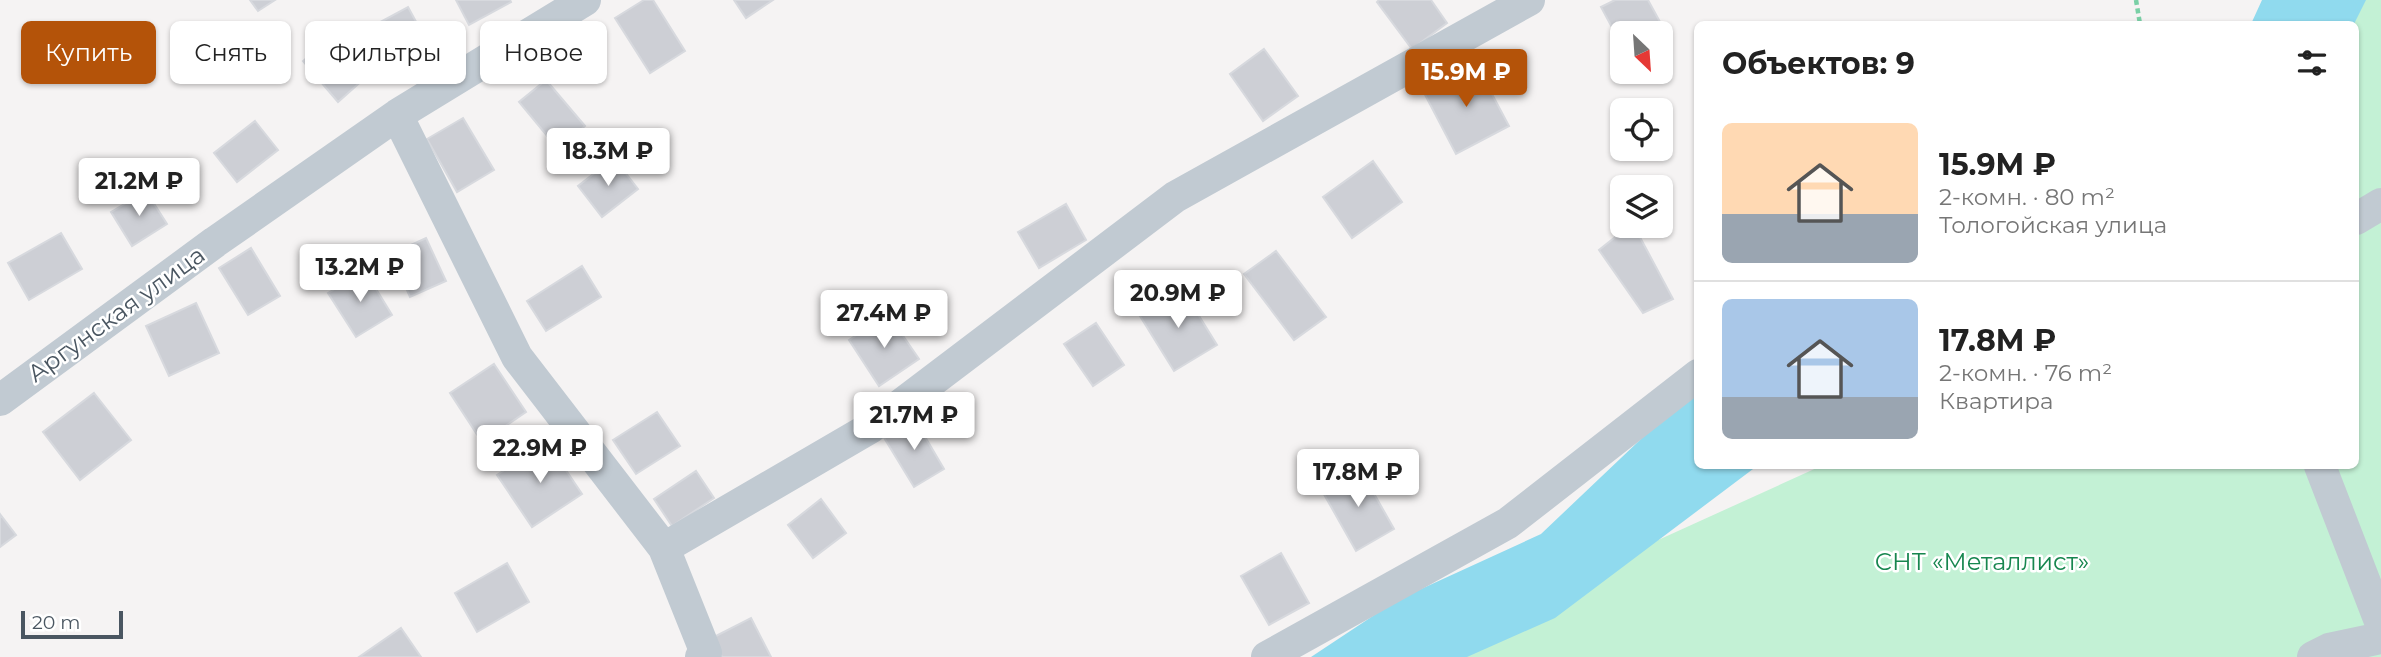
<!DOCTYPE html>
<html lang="ru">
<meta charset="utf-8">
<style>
body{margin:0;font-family:Montserrat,sans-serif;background:#f6f6f6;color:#222;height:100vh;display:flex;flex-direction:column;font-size:26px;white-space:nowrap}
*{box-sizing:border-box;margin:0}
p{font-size:23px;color:#767676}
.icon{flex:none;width:38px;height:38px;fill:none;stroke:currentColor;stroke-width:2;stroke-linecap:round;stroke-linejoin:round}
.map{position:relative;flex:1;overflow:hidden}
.panel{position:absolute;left:1694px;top:21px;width:665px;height:448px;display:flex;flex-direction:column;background:#fff;border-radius:10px;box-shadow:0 2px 5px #0004}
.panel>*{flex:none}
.guide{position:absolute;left:21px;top:21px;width:665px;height:63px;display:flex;gap:14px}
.needle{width:46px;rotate:155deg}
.tools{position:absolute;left:1610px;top:21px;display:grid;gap:14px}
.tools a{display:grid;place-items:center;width:63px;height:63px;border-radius:10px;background:#fff;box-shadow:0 2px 5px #0004;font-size:35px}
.scale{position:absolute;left:21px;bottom:18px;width:102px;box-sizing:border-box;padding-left:7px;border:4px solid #4a5661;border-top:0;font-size:19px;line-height:24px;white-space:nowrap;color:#4a5661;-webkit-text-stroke:5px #fff;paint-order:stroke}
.price{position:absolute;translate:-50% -60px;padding:0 16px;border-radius:7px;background:#fff;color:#222;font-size:23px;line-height:46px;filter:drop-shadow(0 2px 4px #0008)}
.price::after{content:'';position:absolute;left:50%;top:42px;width:21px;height:16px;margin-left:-10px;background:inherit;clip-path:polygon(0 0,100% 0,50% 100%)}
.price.selected{background:#b45309;color:#fff}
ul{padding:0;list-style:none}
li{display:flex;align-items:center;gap:21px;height:175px;padding:0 28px}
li+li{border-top:2px solid #e0e0e0}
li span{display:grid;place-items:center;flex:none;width:196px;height:140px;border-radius:10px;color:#555}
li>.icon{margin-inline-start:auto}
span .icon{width:84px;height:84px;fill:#fffc;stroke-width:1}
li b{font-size:30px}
h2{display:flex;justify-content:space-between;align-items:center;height:84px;padding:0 28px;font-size:30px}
.chip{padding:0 24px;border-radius:10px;background:#fff;box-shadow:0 2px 5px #0004;font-size:24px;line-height:63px}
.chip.selected{background:#b45309;color:#fff}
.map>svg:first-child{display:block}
</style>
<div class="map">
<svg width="2381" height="657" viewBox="0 0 2381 657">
<rect width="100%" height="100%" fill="#f5f3f3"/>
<path fill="#c3f1d5" d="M2338 0H2381V657H1401L1821 466H2356V24H2325Z"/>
<path fill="#90daee" d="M2262 0H2366L2354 24H2251Z
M1697 395 1698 466H1757L1555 618 1467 657H1311L1397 600 1541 534 1661 420Z"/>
<path fill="#cdcfd5" stroke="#d7d9de" stroke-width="2" d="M250 0H275L258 11Z
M456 0H510L511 2 469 25Z
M644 0H653L685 51 650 73 615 18Z
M734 0H773L746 18Z
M1379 0H1431L1447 23 1412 49 1377 2Z
M1615 0H1648L1670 40 1661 45V33H1622V46L1601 7Z
M408 7 431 49 396 68 373 26Z
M329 39 364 79 338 102 303 61Z
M1264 49 1298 96 1263 121 1230 74Z
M1476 64 1509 126 1456 154 1423 91Z
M546 80 585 126 558 149 519 102Z
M463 118 494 170 457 192 427 139Z
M255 121 278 150 237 182 214 153Z
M614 158 638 189 602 217 578 186Z
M1373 161 1402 202 1352 238 1323 197Z
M146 191 167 224 132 246 111 212Z
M1066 204 1086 240 1039 268 1018 232Z
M1629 226H1634L1673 299 1643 313 1599 250Z
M61 233 82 269 29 300 8 263Z
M426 238 446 281 410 297 391 254Z
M251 248 280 296 248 315 219 268Z
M1276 251 1326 317 1294 340 1244 274Z
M582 266 601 297 546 331 527 301Z
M365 271 392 315 356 337 328 293Z
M1183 290 1217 345 1174 371 1140 316Z
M196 303 219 353 169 376 146 326Z
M888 314 919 359 879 386 849 340Z
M1096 323 1124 365 1093 386 1064 344Z
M494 364 526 412 482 442 450 393Z
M94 393 131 440 80 480 43 432Z
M657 412 680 446 636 474 613 440Z
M914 418 944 469 914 487 883 436Z
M547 442 582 494 532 527 497 475Z
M1359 467 1394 529 1356 551 1321 489Z
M696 471 714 498 672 526 654 499Z
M821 499 846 533 813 558 788 525Z
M0 514 16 535 0 547Z
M1281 553 1309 603 1269 625 1241 576Z
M507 563 529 602 477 632 455 593Z
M751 618 771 657H722L712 638Z
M401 628 421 657H359Z"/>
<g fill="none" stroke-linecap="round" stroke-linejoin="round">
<path stroke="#7ad0a6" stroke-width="4.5" stroke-dasharray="5 3.5" stroke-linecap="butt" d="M2136 0 2140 24"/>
<path stroke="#c1cad2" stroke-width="32" d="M397 115 517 357 664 548 706 653 701 657
M2356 219 2381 204
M0 400 215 242 397 115 585 0
M2320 466 2381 624
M664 548 870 428 1175 197 1529 0
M1267 657 1508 523 1698 375
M2313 657 2329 649 2381 638"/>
</g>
<g text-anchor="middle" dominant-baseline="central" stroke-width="5" stroke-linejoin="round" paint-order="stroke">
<g font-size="24" fill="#4a5661" stroke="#fff">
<text transform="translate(116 314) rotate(-36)">Аргунская улица</text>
</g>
<g font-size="24" fill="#17864f" stroke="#fff">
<text x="1982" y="561">СНТ «Металлист»</text>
</g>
</g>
</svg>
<div class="tools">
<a><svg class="needle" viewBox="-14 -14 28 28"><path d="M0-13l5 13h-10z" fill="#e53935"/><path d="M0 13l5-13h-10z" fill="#767676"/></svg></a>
<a><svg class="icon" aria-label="locate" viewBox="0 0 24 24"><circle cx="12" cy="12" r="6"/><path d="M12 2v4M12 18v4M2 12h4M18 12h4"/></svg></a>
<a><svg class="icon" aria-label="layers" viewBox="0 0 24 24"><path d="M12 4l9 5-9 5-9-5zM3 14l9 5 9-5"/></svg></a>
</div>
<div class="scale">20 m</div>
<b class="price selected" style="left:1466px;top:109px">15.9M ₽</b>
<b class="price" style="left:608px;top:188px">18.3M ₽</b>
<b class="price" style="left:139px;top:218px">21.2M ₽</b>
<b class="price" style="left:360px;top:304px">13.2M ₽</b>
<b class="price" style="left:1178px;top:330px">20.9M ₽</b>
<b class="price" style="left:884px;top:350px">27.4M ₽</b>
<b class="price" style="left:914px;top:452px">21.7M ₽</b>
<b class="price" style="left:540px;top:485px">22.9M ₽</b>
<b class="price" style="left:1358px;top:509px">17.8M ₽</b>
<div class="guide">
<a class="chip selected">Купить</a>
<a class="chip">Снять</a>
<a class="chip">Фильтры</a>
<a class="chip">Новое</a>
</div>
<section class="panel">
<h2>Объектов: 9<svg class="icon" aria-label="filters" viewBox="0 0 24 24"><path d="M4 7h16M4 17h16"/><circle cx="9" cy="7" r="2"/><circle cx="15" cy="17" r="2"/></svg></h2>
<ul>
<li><span style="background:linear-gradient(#ffd9b3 65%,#9aa5b1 0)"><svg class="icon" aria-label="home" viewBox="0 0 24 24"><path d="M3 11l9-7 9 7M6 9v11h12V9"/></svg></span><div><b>15.9M ₽</b><p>2-комн. · 80 m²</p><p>Тологойская улица</p></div></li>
<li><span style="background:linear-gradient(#a9c7e8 70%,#9aa5b1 0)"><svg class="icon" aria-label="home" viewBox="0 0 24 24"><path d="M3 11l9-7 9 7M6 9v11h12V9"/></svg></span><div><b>17.8M ₽</b><p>2-комн. · 76 m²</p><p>Квартира</p></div></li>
</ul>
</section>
</div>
